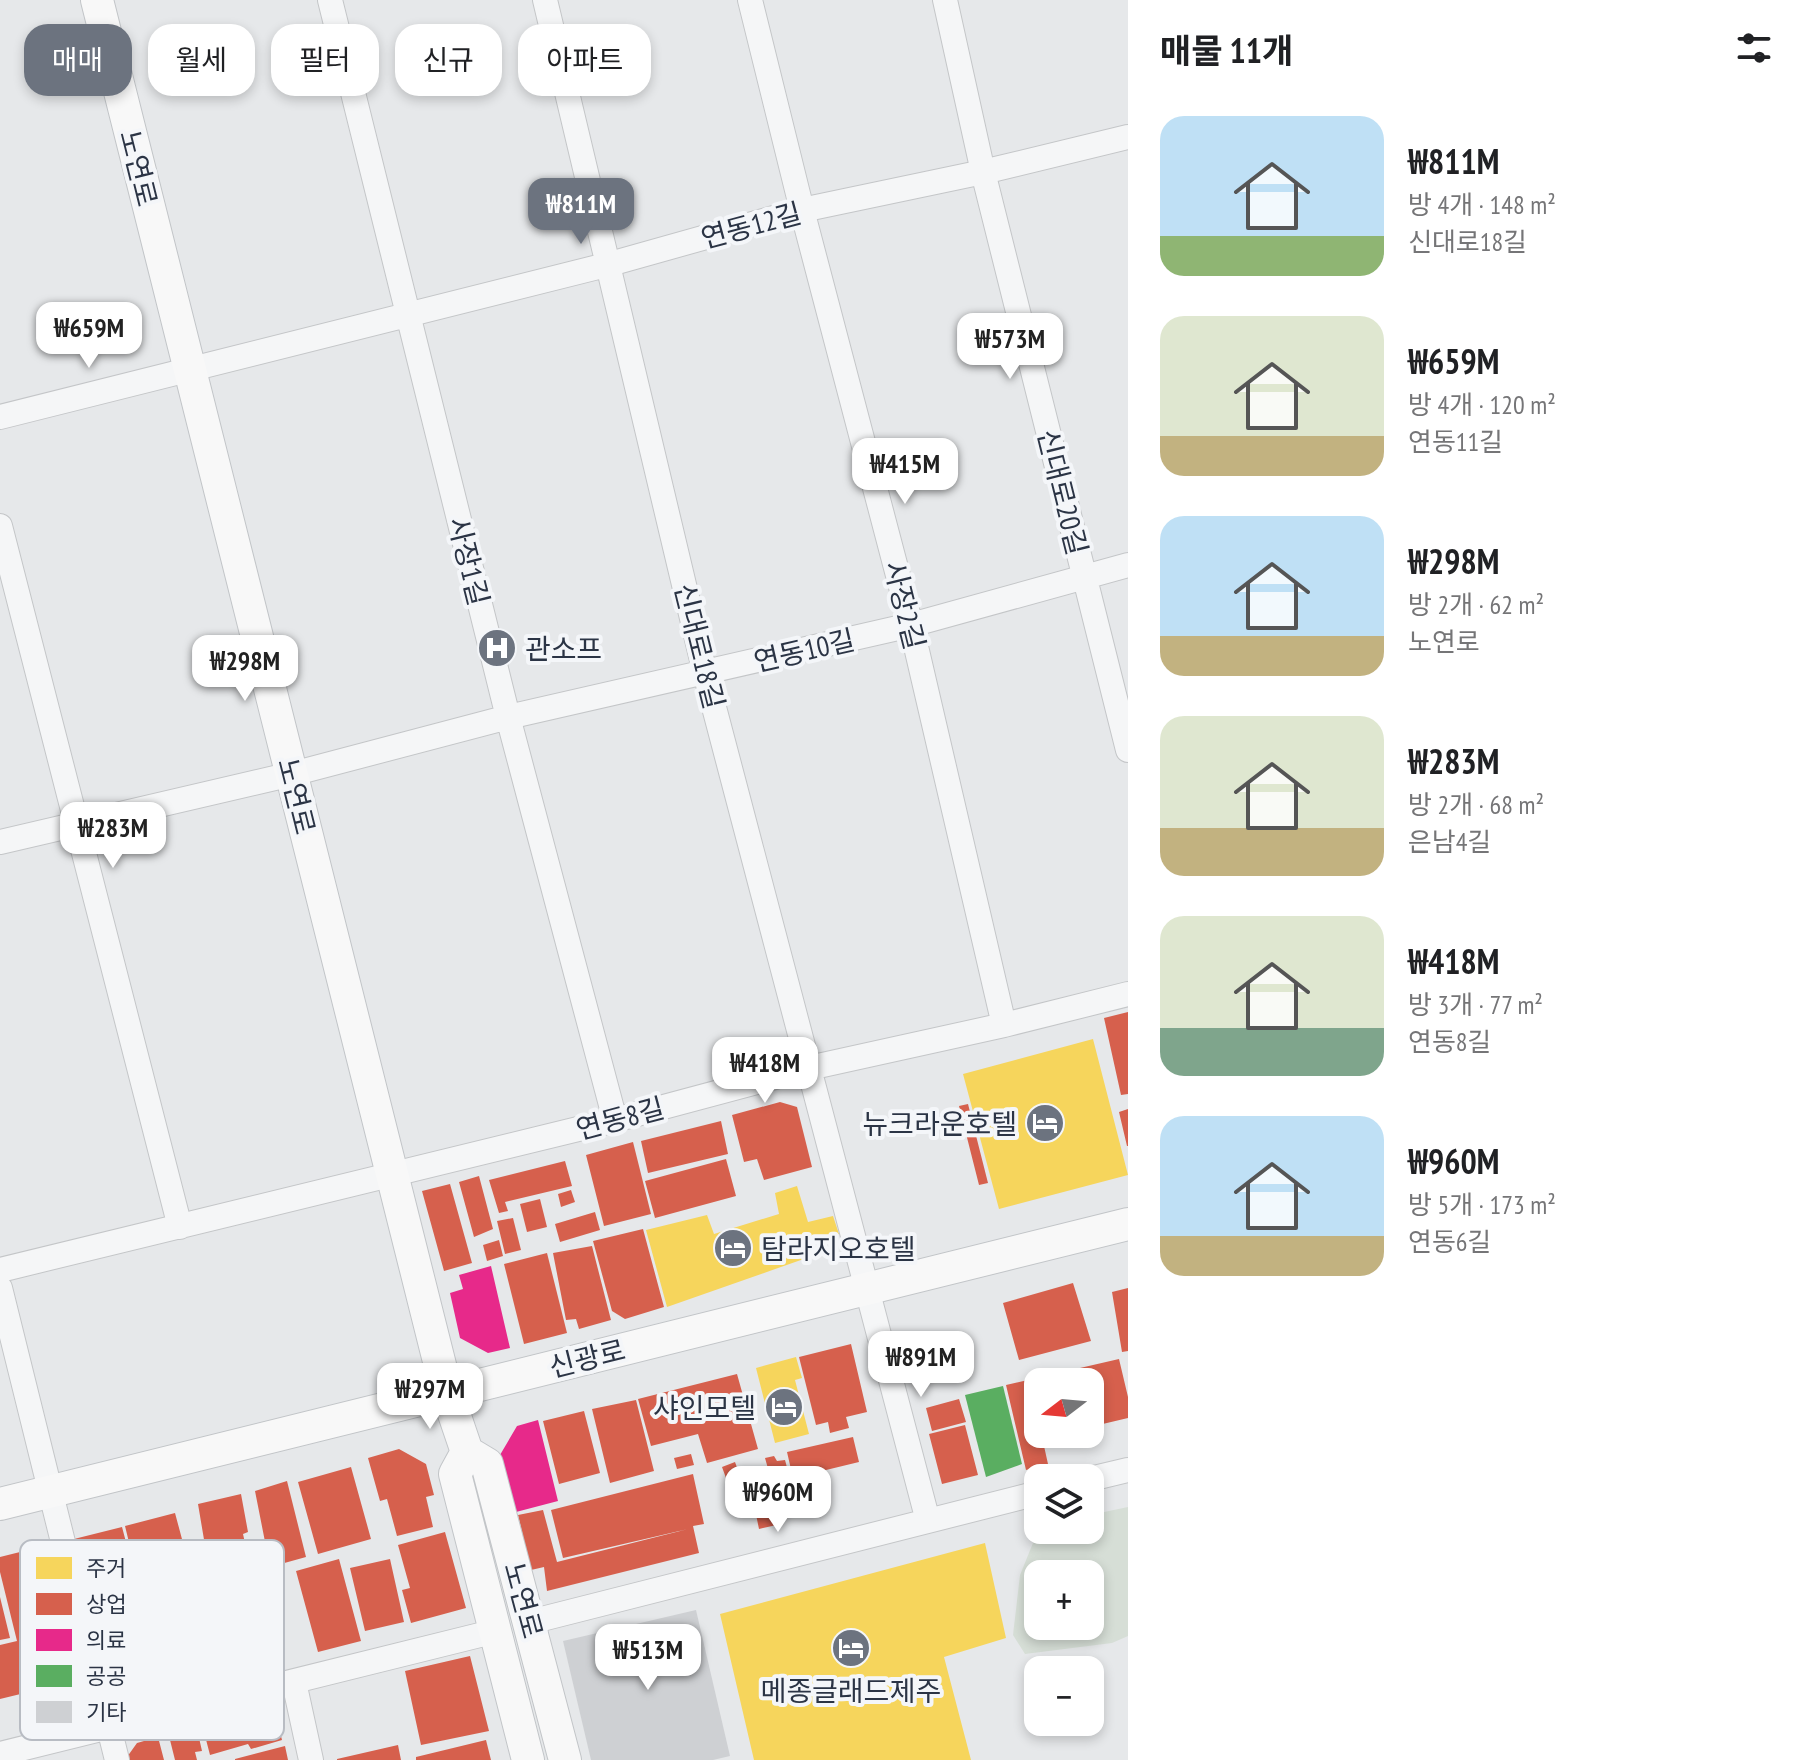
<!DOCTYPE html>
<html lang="ko">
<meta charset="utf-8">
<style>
body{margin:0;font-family:"PT Sans Narrow","Noto Sans KR",sans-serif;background:#f6f6f6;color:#202124;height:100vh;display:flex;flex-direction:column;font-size:30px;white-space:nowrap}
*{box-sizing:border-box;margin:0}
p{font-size:26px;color:#757577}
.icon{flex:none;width:44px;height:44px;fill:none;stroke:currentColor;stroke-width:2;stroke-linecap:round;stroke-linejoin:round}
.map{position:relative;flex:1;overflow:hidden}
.details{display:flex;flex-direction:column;background:#fff;width:680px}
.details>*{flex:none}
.top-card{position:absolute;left:24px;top:24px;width:760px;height:72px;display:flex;gap:16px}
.needle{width:52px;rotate:254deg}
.buttons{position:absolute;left:1024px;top:1368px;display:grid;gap:16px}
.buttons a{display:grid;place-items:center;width:80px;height:80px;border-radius:16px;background:#fff;box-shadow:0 4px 12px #0003;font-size:40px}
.price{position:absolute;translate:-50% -68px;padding:0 18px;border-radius:16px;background:#fff;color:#222;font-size:26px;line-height:52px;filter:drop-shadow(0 2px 4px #0008)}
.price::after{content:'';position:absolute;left:50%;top:48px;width:24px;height:18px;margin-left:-12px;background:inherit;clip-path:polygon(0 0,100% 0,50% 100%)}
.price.on{background:#6c737f;color:#fff}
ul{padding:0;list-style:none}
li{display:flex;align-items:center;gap:24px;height:200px;padding:0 32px}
li span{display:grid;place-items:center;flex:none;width:224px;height:160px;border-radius:24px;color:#555}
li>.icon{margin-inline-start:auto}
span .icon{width:96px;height:96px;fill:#fffc;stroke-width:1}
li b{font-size:34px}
h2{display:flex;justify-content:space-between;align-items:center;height:96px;padding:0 32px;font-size:34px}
.chip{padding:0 28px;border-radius:24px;background:#fff;box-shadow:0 4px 12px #0003;font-size:28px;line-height:72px}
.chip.on{background:#6c737f;color:#fff}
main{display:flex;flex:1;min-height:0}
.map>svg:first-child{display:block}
</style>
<main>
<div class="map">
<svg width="1128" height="1760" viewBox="0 0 1128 1760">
<rect width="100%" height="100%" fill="#e6e8ea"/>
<path fill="#d6ded6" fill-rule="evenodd" d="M1128 1507V1636L1112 1643 1025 1654 1013 1635 1020 1575 1033 1543 1049 1530H1090V1515ZM1038 1574H1090V1626H1038Z"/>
<path fill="#f6d55c" d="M1093 1039 1128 1175 999 1209 963 1074Z
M797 1186 808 1222 833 1216 839 1234 814 1243 818 1254 667 1307 646 1230 707 1215 714 1234 779 1214 775 1193Z
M796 1357 802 1378 795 1380 809 1434 775 1443 756 1368Z
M985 1543 1006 1638 944 1657 971 1760H754L720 1614Z"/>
<path fill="#d6604d" d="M1128 1012V1094L1121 1095 1104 1018Z
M780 1102 797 1107 812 1167 764 1180 757 1159 744 1162 732 1115Z
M968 1104 988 1183 979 1185 959 1106Z
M1128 1109V1146H1127L1119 1112Z
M721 1121 728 1154 648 1173 641 1141Z
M633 1142 651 1214 604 1226 586 1155Z
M726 1159 736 1196 655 1218 645 1181Z
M565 1161 572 1186 505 1202 508 1211 499 1213 489 1180Z
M479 1176 493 1229 474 1237 459 1182Z
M450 1184 472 1263 444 1271 422 1191Z
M571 1190 575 1202 561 1207 558 1194Z
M540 1199 547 1227 527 1232 520 1204Z
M595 1212 600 1230 560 1242 555 1224Z
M513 1218 521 1250 505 1254 497 1221Z
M643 1229 664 1307 625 1319 612 1311 593 1241Z
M499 1240 503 1256 487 1261 483 1245Z
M592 1246 611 1320 579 1329 576 1319 566 1320 553 1253Z
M547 1253 567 1333 524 1344 504 1264Z
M1073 1283 1091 1341 1019 1360 1003 1303Z
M1128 1288V1351L1122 1352 1112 1292Z
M851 1344 867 1412 846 1417 849 1428 830 1433 828 1422 816 1425 799 1357Z
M1119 1359 1128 1397V1418L1090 1427V1382H1038V1434H1052L1042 1437 1048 1464 1026 1470 1006 1385Z
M737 1374 758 1449 707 1463 698 1434 651 1446 638 1399Z
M959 1399 966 1422 932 1431 926 1408Z
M636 1400 654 1471 610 1483 592 1409Z
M584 1411 600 1473 559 1484 543 1421Z
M965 1425 978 1475 942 1484 929 1434Z
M853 1437 859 1462 793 1478 787 1452Z
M399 1449 426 1464 434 1495 426 1497 433 1527 397 1536 387 1499 380 1501 368 1458Z
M691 1454 694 1465 677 1469 674 1458Z
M774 1456 777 1461 785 1460 789 1475 771 1479 765 1458Z
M735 1462 739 1473 726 1478 722 1467Z
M351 1467 371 1539 318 1554 298 1482Z
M693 1474 704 1524 693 1526 699 1553 547 1591 544 1567 531 1570 518 1515 543 1510 557 1562 688 1529 563 1558 551 1510Z
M287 1481 306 1557 270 1567 255 1491Z
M773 1490 781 1524 759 1529 752 1495Z
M241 1494 248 1532 243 1534 251 1570 211 1581 198 1504Z
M175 1513 186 1554 135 1567 125 1526Z
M122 1527 131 1561 95 1569 98 1583 113 1580 120 1611 85 1619 66 1541Z
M445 1532 466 1608 411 1623 402 1590 410 1588 398 1545Z
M40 1547 74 1681 0 1699V1645L17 1641 0 1572V1557Z
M339 1559 361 1641 318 1652 296 1571Z
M390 1559 404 1622 365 1631 350 1568Z
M0 1597 10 1638 0 1640Z
M470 1656 489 1731 421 1745 405 1671Z
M262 1710 275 1713 282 1740 251 1749 248 1744 210 1755 203 1728Z
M197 1729 202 1751 195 1752 197 1760H175L169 1736Z
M158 1737 164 1760H128L127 1757 137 1743Z
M486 1740 491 1760H416V1757Z
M398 1745 401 1760H337V1759Z
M285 1746 288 1760H235V1759Z"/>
<path fill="#e7298a" d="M491 1266 510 1348 488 1353 460 1338 450 1293 463 1289 459 1275Z
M538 1420 558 1501 516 1512 500 1455 517 1426Z"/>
<path fill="#5aae61" d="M1003 1386 1022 1464 986 1477 965 1395Z"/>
<path fill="#ced0d3" d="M696 1610 730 1756 713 1760H591L563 1641Z"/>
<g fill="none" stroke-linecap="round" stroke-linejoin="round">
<defs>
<path id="minor" d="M330 0 508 717 615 1120
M545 0 705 673 928 1521
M750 0 802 210 911 625 1004 1025
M945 0 983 172 1128 750
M0 417 610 264 802 210 983 172 1128 137
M0 526 180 1227
M0 842 292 774 508 717 911 625 1128 565
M0 1270 615 1120 809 1068 1004 1025 1128 994
M0 1288 117 1760
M1090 1479 1128 1470
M530 1622 1038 1493
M294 1682 311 1760
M0 1754 496 1631"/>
<path id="major" d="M97 0 447 1393 467 1452 487 1464 565 1760
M467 1452 455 1474 528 1760
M0 1504 1128 1224"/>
</defs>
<use href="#minor" stroke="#c4c6c8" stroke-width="26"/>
<use href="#major" stroke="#c2c5c8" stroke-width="34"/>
<use href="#minor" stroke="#f5f6f7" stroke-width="24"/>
<use href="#major" stroke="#f8f8f8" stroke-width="32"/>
</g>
<defs>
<symbol id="hospital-disc" viewBox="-11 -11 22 22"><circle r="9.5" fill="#6c737f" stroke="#f4f6f9"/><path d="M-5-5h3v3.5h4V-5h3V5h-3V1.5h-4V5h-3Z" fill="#fff"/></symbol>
<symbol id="hotel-disc" viewBox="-11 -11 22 22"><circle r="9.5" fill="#6c737f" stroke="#f4f6f9"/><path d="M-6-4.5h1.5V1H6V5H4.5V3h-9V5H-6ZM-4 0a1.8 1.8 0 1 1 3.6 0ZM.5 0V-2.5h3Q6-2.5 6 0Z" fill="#fff"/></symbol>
</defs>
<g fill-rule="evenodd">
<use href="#hospital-disc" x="475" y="626" width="44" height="44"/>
<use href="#hotel-disc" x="1023" y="1101" width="44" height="44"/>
<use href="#hotel-disc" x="711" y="1226" width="44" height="44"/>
<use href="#hotel-disc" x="762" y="1385" width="44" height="44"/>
<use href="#hotel-disc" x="829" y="1626" width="44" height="44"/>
</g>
<g text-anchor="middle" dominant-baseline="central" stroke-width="8" stroke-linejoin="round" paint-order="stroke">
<g font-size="28" fill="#2b3445" stroke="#f4f6f9">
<text transform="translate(139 168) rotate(76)">노연로</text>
<text transform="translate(751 225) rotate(-15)">연동12길</text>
<text transform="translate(1063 492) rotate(76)">신대로20길</text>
<text transform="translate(469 561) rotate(76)">사장1길</text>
<text transform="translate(905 605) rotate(76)">사장2길</text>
<text transform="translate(700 646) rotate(76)">신대로18길</text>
<text transform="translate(804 650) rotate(-13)">연동10길</text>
<text transform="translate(297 796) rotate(76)">노연로</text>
<text transform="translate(620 1118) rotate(-15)">연동8길</text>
<text transform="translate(587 1358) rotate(-14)">신광로</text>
<text transform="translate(524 1600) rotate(75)">노연로</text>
</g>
<g font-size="28" fill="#2b3445" stroke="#f4f6f9" text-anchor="start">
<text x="525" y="648">관소프</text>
<text x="1017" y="1123" text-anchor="end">뉴크라운호텔</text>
<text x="761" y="1248">탐라지오호텔</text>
<text x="756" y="1407" text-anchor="end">샤인모텔</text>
<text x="851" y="1690" text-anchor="middle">메종글래드제주</text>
</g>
</g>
<rect x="20" y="1540" width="264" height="200" rx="12" fill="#f4f6f9" stroke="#b8bcc3" stroke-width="2"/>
<rect x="36" y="1557" width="36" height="22" fill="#f6d55c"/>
<rect x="36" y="1593" width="36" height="22" fill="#d6604d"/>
<rect x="36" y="1629" width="36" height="22" fill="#e7298a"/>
<rect x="36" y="1665" width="36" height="22" fill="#5aae61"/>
<rect x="36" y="1701" width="36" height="22" fill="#ced0d3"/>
<g font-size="22" fill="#2b3445">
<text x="86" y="1576">주거</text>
<text x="86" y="1612">상업</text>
<text x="86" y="1648">의료</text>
<text x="86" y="1684">공공</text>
<text x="86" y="1720">기타</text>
</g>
</svg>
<div class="buttons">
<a><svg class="needle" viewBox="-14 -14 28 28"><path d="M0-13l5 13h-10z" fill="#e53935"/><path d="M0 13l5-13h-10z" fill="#757577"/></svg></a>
<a><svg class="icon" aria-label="layers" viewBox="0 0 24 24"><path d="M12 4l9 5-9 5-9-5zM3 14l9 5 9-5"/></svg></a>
<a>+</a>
<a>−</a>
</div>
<b class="price on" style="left:581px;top:246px">₩811M</b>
<b class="price" style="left:89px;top:370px">₩659M</b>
<b class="price" style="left:1010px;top:381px">₩573M</b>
<b class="price" style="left:905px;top:506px">₩415M</b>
<b class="price" style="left:245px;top:703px">₩298M</b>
<b class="price" style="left:113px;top:870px">₩283M</b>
<b class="price" style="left:765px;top:1105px">₩418M</b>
<b class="price" style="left:921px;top:1399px">₩891M</b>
<b class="price" style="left:430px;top:1431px">₩297M</b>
<b class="price" style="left:778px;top:1534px">₩960M</b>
<b class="price" style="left:648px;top:1692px">₩513M</b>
<div class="top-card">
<a class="chip on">매매</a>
<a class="chip">월세</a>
<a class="chip">필터</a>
<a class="chip">신규</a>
<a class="chip">아파트</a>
</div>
</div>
<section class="details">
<h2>매물 11개<svg class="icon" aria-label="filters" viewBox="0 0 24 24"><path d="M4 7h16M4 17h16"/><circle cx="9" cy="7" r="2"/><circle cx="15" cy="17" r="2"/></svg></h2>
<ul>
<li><span style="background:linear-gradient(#bfe0f5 75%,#8fb573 0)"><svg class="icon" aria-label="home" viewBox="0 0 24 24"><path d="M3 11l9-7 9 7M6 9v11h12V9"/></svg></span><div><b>₩811M</b><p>방 4개 · 148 m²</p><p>신대로18길</p></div></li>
<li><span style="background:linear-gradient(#dfe7d0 75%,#c2b280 0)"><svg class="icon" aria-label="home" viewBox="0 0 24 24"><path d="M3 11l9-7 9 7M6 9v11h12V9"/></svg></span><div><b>₩659M</b><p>방 4개 · 120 m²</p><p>연동11길</p></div></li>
<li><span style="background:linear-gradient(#bfe0f5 75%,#c2b280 0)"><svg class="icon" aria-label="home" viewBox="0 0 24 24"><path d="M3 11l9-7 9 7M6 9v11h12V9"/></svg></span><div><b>₩298M</b><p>방 2개 · 62 m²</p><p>노연로</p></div></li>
<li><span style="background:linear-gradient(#dfe7d0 70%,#c2b280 0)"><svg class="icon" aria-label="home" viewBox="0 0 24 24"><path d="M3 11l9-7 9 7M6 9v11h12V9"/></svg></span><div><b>₩283M</b><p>방 2개 · 68 m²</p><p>은남4길</p></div></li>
<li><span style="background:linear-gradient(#dfe7d0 70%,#7fa58c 0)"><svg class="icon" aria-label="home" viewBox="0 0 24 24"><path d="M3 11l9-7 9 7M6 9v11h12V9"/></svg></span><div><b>₩418M</b><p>방 3개 · 77 m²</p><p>연동8길</p></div></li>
<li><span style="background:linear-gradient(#bfe0f5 75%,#c2b280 0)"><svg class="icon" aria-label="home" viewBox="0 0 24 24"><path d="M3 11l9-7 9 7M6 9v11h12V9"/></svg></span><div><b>₩960M</b><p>방 5개 · 173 m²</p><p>연동6길</p></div></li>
</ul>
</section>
</main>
